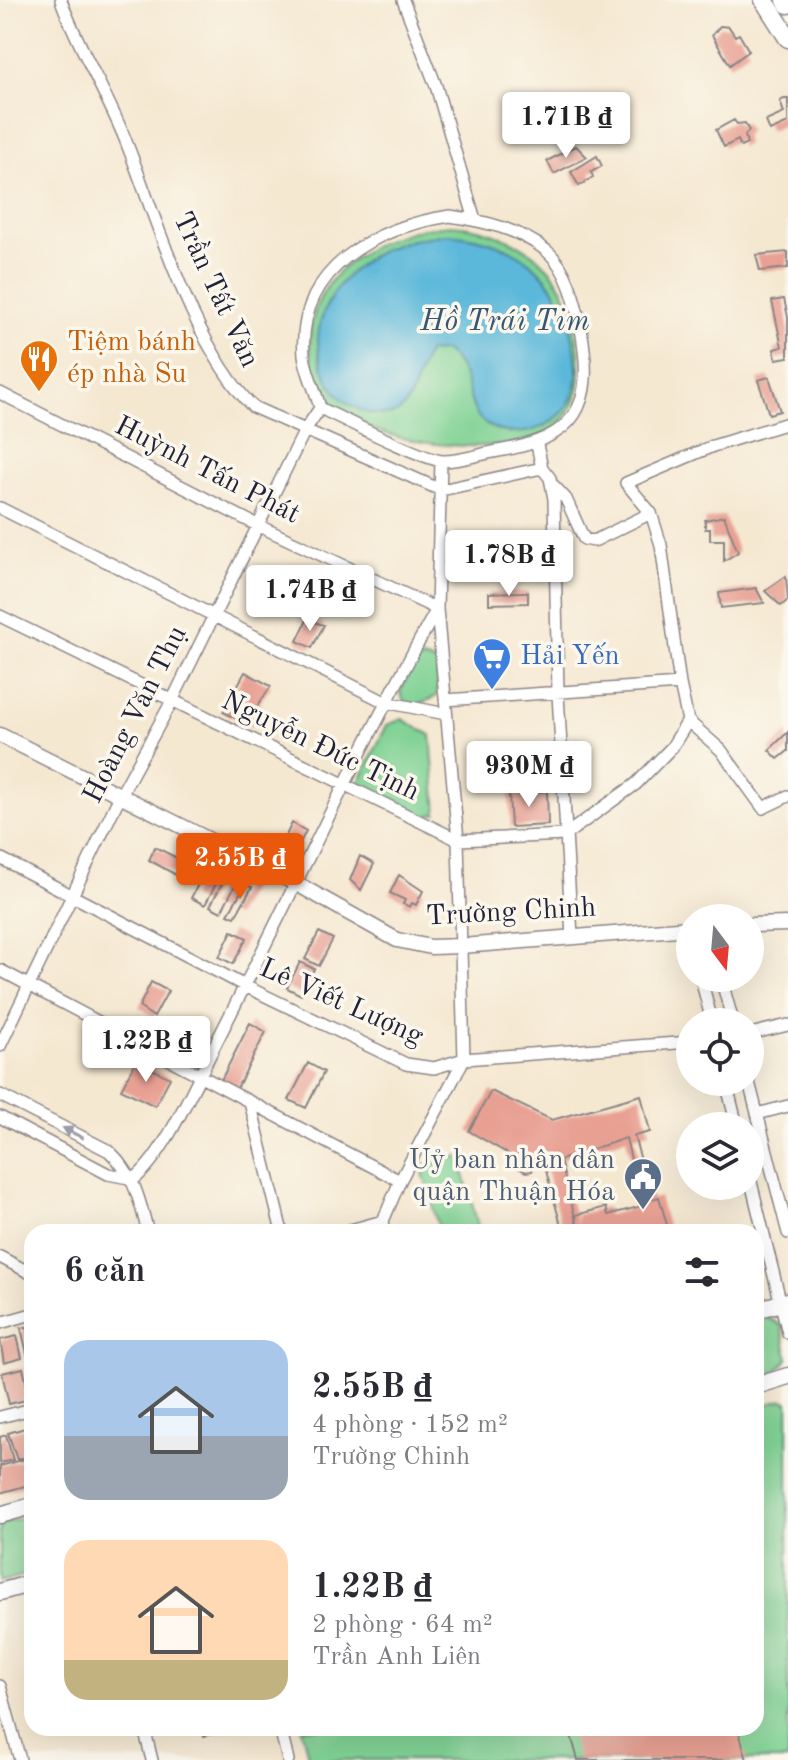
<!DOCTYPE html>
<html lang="vi">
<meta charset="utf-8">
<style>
body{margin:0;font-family:"Old Standard TT",serif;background:#f2f2f3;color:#2b2b33;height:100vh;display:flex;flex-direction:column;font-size:30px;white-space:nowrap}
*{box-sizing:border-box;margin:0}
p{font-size:26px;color:#7c7c81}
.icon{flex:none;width:44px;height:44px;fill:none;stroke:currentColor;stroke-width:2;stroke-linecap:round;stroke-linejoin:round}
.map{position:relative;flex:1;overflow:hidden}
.side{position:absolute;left:24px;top:1224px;width:740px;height:512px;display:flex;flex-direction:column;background:#fff;border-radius:24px;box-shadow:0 8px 32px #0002}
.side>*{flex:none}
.needle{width:52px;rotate:164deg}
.tools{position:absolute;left:676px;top:904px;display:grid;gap:16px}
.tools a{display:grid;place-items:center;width:88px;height:88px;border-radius:50%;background:#fff;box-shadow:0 8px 32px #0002;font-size:40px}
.price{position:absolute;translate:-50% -68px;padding:0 18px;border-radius:8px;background:#fff;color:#222;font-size:26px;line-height:52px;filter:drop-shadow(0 2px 4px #0008)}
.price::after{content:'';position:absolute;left:50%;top:48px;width:24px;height:18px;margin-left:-12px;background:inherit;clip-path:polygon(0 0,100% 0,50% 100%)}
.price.active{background:#ea580c;color:#fff}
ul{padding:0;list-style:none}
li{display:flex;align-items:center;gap:24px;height:200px;padding:0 40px}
li span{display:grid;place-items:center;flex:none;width:224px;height:160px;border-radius:24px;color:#555}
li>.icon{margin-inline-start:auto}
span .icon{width:96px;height:96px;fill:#fffc;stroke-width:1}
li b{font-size:34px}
h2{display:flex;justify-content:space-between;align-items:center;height:96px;padding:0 40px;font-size:34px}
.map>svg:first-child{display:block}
</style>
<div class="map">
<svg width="788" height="1760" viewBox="0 0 788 1760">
<rect width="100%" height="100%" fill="#fbf7ec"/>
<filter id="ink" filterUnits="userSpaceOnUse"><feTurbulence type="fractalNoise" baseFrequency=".0125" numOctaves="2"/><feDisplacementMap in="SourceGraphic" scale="16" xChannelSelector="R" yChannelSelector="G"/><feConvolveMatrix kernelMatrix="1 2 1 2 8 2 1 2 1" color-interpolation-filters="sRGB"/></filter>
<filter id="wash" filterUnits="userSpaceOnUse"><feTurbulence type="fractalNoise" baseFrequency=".006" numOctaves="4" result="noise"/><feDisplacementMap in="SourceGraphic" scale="32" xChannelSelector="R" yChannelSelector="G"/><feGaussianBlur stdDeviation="1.8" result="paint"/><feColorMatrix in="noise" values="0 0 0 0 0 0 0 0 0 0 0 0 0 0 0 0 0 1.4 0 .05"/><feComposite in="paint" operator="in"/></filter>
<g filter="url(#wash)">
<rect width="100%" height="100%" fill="#f5e8d1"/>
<path fill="#80d294" stroke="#517a68" stroke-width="2" d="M451 225C486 227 524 242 548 268 564 285 571 306 575 328 589 389 577 435 509 444 459 451 366 442 331 402 316 385 309 363 310 340 312 267 386 229 451 225Z
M426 659 437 663V696L419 705 404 702 400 692 415 661Z
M402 719 431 735 437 813 421 818 366 792 359 782 387 725Z
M459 1156 479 1229 440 1232 423 1173 426 1165Z
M768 1318 781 1325 788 1359 776 1372 756 1377V1319Z
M783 1400 788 1402V1760H309L301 1728H756V1407Z
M32 1515V1573L0 1582V1524Z"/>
<path fill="#5cb8da" stroke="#3f6d8a" stroke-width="2" d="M449 234C516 241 558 270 573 338 576 355 580 375 574 392 563 426 520 443 489 426 461 410 477 376 445 351L429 352C416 368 416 400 399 411 390 417 379 415 369 413 345 406 332 393 323 369 303 317 346 262 395 245 412 239 430 236 449 234Z"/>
<g id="blocks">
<path fill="#e8a093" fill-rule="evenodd" d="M720 26 729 27 735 36 739 34 749 51 730 65 712 35Z
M784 99H788V123L770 131 766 121 784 113 780 101Z
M734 120 737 124 745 123 749 131 745 135 747 144 741 147 738 140 724 147 716 130Z
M576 146 587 157 554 174 547 161Z
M597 156 602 166 591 172 593 177 579 186 571 172Z
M788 252V268L760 271 756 255Z
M784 299 788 317V357L776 359 774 349 782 347 772 301Z
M769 377 780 411 769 414 758 380Z
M724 516 738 552 724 561V540H710V529H705V520Z
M786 576 788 600 781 606 765 591Z
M756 588 764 603 721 608 719 593Z
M522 592H528V603L489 604V593Z
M307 620 324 625 312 648 297 641Z
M245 672 271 686 254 711 258 713 252 726 223 712Z
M788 732V751L778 759 769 750Z
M544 758 545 769 507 771V760Z
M547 791 548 825 511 827 509 794Z
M292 823 306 831 293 857 279 850Z
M155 847 185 862 178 876 149 860Z
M360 856 374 864 361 890 350 880Z
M209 863 223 870 205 905 191 898Z
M228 872 239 878 221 912 210 906Z
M399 875 423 891 416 905 412 903 410 907 403 904 405 900 390 893Z
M245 885 252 887 235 917 228 914Z
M232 931 247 938 233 964 219 957Z
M319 932 333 939 319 966 305 959Z
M300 962 314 969 301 995 287 988Z
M151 982 168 991 154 1017 139 1007Z
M250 1023 266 1032 236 1090 220 1082Z
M136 1061 170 1078 155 1106 121 1089Z
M308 1063 324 1072 306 1108 289 1100Z
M491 1091 552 1120 641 1095 650 1132 634 1136 652 1199 659 1197 669 1232H545L562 1229 543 1160 535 1162 532 1171 526 1172 516 1167 510 1155 469 1131ZM626 1138 642 1206 608 1215 606 1207 576 1215 577 1225 560 1160Z
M32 1326V1361L29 1362 21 1328Z
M17 1336 22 1358 4 1363 0 1340Z
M23 1368 30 1399 9 1404 2 1373Z
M32 1426V1455L17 1460 8 1433Z
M6 1435 13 1460 0 1463V1437Z
M32 1457V1484L0 1493V1466Z
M202 1728H233V1729L204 1736Z
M569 1728H738L747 1760H578Z"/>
</g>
</g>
<g filter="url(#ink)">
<use href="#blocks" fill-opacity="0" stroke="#8c8586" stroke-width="2"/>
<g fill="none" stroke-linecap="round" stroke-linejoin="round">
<defs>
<path id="minor" d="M61 0C79 50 108 95 127 144 158 223 194 348 253 407L441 490 542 468 550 478 554 499 558 694 572 937
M403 0 436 86 475 220
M450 216C483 221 520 229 547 251 568 269 576 303 581 329 595 407 577 438 498 451 480 454 461 461 443 461 426 461 341 418 320 408 316 390 306 373 304 355 297 267 377 227 450 216Z
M0 393 257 525 437 609C359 748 293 892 221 1033 201 1071 166 1155 134 1179
M788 423 713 446 626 483 651 513 661 545 680 684 688 721 721 750 763 808 788 796
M537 445 542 468
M554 486 566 499 584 539 594 541 651 513
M0 508 385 702 446 714
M0 616 458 840 565 835 636 784 672 747 688 721
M445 700 680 684
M0 858 245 986 406 1064 434 1068 464 1059 690 1042
M0 970 400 1181
M701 978 712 1022
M721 978 733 1022
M750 1034 788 1025
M0 1046 119 798 172 701 305 430 320 408
M726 1082 737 1126
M749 1082 788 1233
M0 1095 109 1151C135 1175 139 1199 148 1232
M250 1102 282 1232
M757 1114 788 1106
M0 1117 108 1174 134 1179
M750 1178 788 1333
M343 1232 383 1221
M385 1232 383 1221 400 1181 464 1059 458 840 437 609 441 461
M0 1257 32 1274
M0 1323 32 1314
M0 1417 32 1409
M0 1686 20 1760
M144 1728 152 1760
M280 1728 288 1760"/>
<path id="tertiary" d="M0 735 297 884 397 940 431 947 461 946 690 928
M750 925 788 924"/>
<path id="secondary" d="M756 1310 788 1301
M756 1386 788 1376
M0 1515 32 1506
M0 1592 32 1583"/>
<path id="trunk" d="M764 0 788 38
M786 0 788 4"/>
</defs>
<use href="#minor" stroke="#8c8586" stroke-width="14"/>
<use href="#tertiary" stroke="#8c8586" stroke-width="17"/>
<use href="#secondary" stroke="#8c8586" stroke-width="19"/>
<use href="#trunk" stroke="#8c8586" stroke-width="21"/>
<use href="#minor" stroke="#fff" stroke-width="11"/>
<use href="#tertiary" stroke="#fff" stroke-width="14"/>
<use href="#secondary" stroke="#fff" stroke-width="16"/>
<use href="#trunk" stroke="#fff" stroke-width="18"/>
</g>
<defs><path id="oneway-solid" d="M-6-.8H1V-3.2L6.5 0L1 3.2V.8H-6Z" transform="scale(2)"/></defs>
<use fill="#9c9ca7" href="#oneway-solid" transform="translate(73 1133) rotate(-153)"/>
</g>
<defs>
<symbol id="restaurant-pin" viewBox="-11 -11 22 30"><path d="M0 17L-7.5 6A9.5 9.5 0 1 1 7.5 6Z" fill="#e8710a" stroke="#fbf7ec"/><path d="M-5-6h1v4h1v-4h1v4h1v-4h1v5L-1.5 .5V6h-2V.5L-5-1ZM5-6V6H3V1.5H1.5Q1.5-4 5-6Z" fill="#fff"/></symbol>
<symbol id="supermarket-pin" viewBox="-11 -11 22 30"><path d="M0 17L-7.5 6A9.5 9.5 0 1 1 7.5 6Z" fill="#3f7fe0" stroke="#fbf7ec"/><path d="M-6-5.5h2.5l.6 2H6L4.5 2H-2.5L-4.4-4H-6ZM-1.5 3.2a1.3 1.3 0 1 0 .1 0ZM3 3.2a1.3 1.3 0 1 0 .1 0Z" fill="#fff"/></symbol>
<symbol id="civic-pin" viewBox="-11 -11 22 30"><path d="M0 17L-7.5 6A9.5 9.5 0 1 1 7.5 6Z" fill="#5c6f8a" stroke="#fbf7ec"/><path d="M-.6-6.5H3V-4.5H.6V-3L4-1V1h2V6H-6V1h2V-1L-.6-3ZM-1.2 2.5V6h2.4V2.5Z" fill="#fff"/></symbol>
</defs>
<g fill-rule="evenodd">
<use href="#restaurant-pin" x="17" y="337" width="44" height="60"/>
<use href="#supermarket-pin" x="470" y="635" width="44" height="60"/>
<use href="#civic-pin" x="621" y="1155" width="44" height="60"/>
</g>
<g text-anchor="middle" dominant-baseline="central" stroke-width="7" stroke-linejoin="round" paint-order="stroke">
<g font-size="28" fill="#22223b" stroke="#fbf7ec">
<text transform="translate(215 290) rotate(65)">Trần Tất Văn</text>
<text transform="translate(207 471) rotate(27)">Huỳnh Tấn Phát</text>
<text transform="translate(136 715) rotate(-63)">Hoàng Văn Thụ</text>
<text transform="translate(320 747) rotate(26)">Nguyễn Đức Tịnh</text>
<text transform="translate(511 913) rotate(-3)">Trường Chinh</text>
<text transform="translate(341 1003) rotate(24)">Lê Viết Lượng</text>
</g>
<g font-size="28" fill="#c56008" stroke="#fbf7ec" text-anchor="start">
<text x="67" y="343">Tiệm bánh<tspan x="67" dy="32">ép nhà Su</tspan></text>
</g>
<g font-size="28" fill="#366cbe" stroke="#fbf7ec" text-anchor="start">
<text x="520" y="657">Hải Yến</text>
</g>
<g font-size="28" fill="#4e5e75" stroke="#fbf7ec" text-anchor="end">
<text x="615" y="1161">Uỷ ban nhân dân<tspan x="615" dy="32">quận Thuận Hóa</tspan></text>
</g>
<g font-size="30" font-style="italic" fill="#365673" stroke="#fbf7ec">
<text x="505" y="322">Hồ Trái Tim</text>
</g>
</g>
</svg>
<div class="tools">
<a><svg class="needle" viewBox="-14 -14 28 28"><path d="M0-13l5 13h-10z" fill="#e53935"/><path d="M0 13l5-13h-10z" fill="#7c7c81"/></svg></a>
<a><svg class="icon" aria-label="locate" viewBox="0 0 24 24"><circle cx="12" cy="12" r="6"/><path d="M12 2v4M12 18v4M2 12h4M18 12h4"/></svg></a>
<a><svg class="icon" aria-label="layers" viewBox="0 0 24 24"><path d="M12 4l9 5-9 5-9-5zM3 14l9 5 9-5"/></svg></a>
</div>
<b class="price" style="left:566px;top:160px">1.71B ₫</b>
<b class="price" style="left:509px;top:598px">1.78B ₫</b>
<b class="price" style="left:310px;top:633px">1.74B ₫</b>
<b class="price" style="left:529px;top:809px">930M ₫</b>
<b class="price active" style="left:240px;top:901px">2.55B ₫</b>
<b class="price" style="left:146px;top:1084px">1.22B ₫</b>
<section class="side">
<h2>6 căn<svg class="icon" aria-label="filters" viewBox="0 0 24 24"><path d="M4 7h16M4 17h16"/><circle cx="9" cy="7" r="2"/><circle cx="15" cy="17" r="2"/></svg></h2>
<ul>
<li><span style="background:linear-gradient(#a9c7e8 60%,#9aa5b1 0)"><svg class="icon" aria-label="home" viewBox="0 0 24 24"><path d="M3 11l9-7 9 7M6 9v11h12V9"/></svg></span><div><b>2.55B ₫</b><p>4 phòng · 152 m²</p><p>Trường Chinh</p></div></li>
<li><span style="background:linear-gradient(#ffd9b3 75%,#c2b280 0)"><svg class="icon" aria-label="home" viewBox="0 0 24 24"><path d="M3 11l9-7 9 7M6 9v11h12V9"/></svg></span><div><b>1.22B ₫</b><p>2 phòng · 64 m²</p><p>Trần Anh Liên</p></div></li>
</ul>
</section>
</div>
